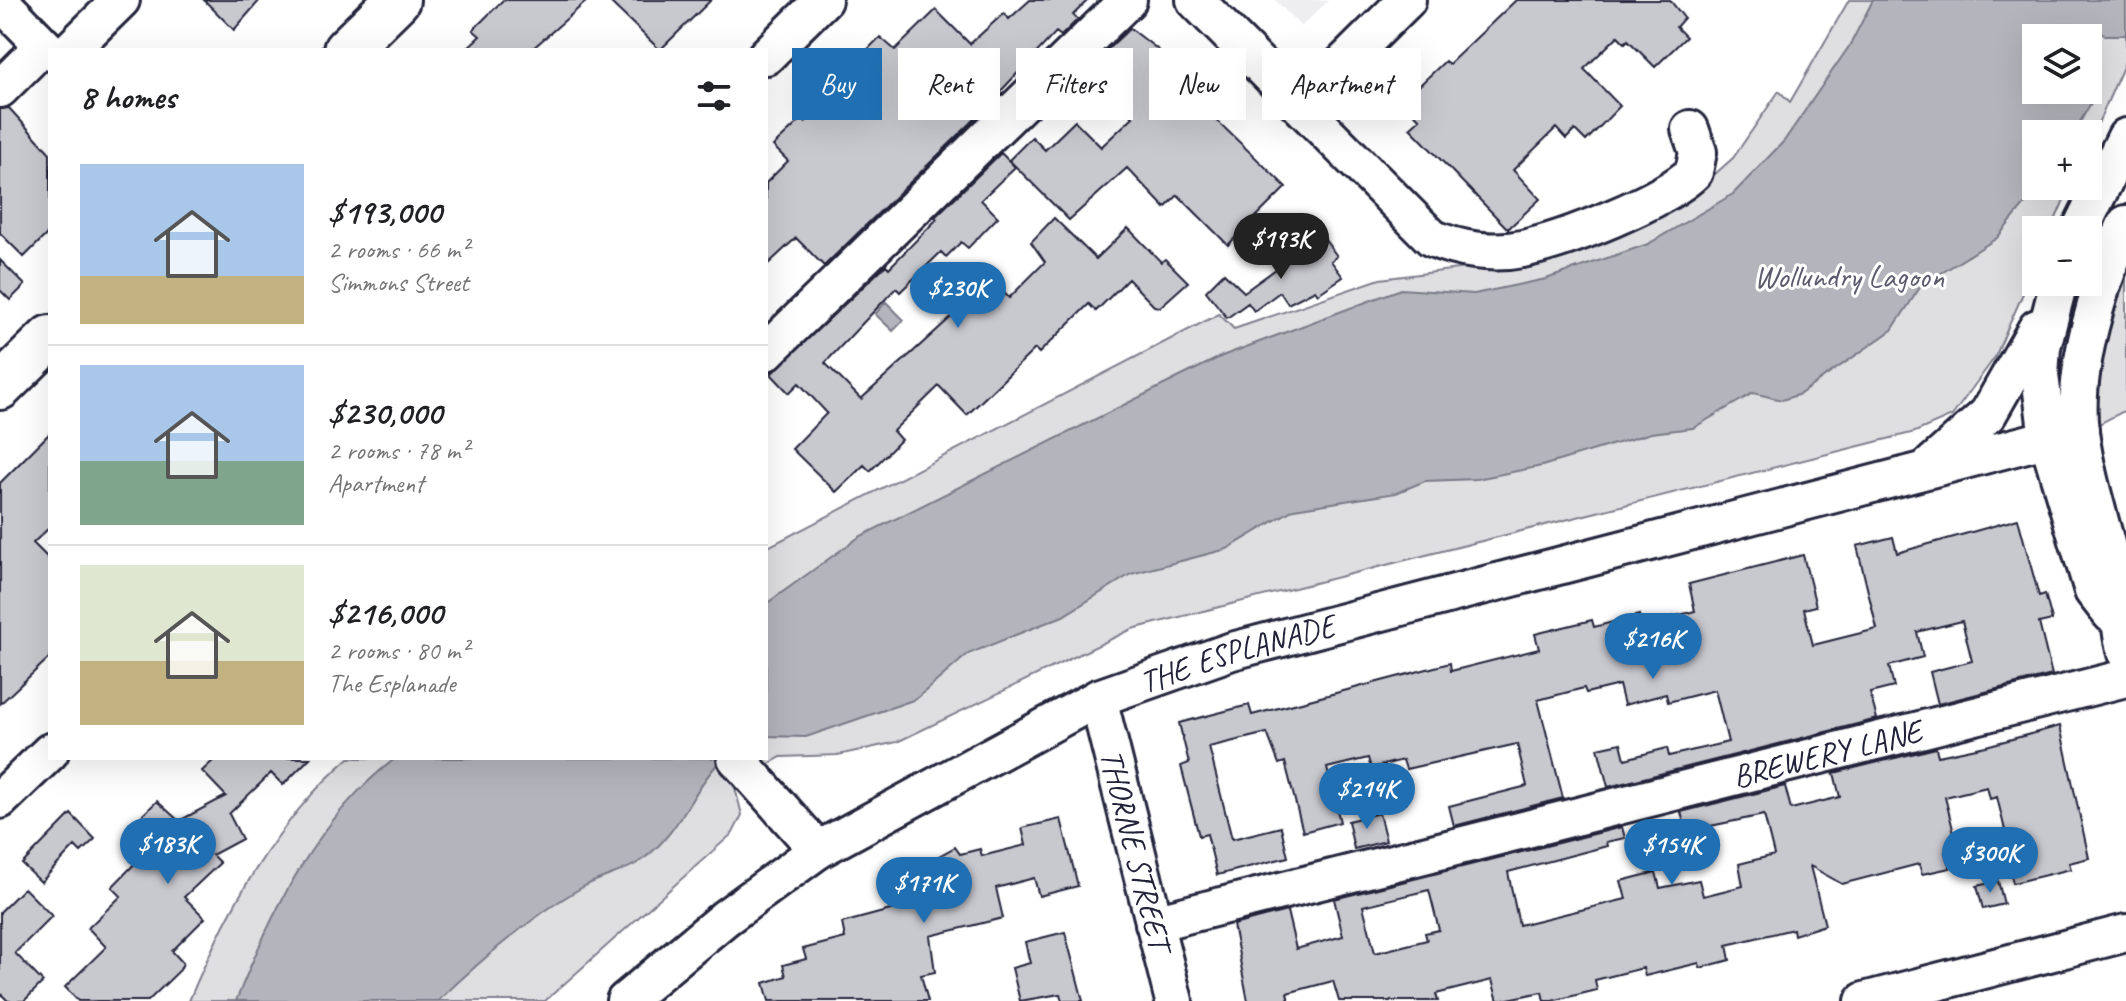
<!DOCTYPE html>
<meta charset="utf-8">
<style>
body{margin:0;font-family:Caveat,sans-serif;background:#f6f6f6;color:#202124;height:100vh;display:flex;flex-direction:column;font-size:30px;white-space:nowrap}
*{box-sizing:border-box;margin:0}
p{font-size:26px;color:#757577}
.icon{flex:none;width:44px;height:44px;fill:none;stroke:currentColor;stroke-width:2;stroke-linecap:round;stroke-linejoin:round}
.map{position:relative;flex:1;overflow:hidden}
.drawer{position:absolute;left:48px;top:48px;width:720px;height:712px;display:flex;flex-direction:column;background:#fff;border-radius:0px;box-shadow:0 8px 32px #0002}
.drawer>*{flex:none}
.guide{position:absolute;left:792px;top:48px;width:760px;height:72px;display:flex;gap:16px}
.fabs{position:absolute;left:2022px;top:24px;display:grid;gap:16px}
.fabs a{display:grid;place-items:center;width:80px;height:80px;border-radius:0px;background:#fff;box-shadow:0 8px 32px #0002;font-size:40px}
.price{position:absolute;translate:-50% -68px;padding:0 18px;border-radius:28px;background:#1f6fb2;color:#fff;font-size:26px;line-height:52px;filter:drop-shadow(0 2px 4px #0008)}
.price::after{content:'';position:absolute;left:50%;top:48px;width:24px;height:18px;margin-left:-12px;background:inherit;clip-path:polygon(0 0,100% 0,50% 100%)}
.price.selected{background:#222;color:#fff}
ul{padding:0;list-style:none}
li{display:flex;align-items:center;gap:24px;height:200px;padding:0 32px}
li+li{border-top:2px solid #e0e0e0}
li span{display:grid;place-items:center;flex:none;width:224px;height:160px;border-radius:0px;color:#555}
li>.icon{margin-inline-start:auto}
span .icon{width:96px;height:96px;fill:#fffc;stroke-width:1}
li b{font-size:34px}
h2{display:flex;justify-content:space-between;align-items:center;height:96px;padding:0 32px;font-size:34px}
.pill{padding:0 28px;border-radius:0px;background:#fff;box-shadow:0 8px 32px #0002;font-size:28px;line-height:72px}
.pill.selected{background:#1f6fb2;color:#fff}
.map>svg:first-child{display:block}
</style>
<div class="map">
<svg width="2126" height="1001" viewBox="0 0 2126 1001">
<rect width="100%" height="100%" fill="#fff"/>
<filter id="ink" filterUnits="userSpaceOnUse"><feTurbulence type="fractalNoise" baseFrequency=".0125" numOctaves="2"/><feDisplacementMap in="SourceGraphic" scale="16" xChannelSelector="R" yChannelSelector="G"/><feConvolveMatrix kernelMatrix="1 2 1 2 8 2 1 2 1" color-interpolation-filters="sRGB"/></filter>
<g filter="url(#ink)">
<path fill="#eeeef1" d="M1275 0H1329L1301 27Z"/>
<path fill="#dfdfe2" stroke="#80808e" stroke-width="2" fill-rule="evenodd" d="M1849 0H2126V60L2088 146V134H2036V186H2070L2051 230H2036V264L1995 357 1952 416 1915 432 1132 629 897 742 838 755 781 757 734 784 742 815 733 833 545 1001H189C226 912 275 822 349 758H766V548L1219 314 1234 329 1380 279 1497 264H1533L1679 206 1733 158 1779 91 1790 102ZM2036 38H2088V90H2036Z
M2126 233V410L2084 432Z"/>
<path fill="#b4b4bc" stroke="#7a7a88" stroke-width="2" d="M1873 0H2126V35H2105L2076 25 2072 29 2074 38H2036V90H2088V79L2095 96 2073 134H2036V186H2040L1997 238 1921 286 1892 330 1800 394 1782 400 1753 393 1693 428 1651 433 1542 466 1477 479 1425 481 1396 493 1294 509 1227 549 1131 574 1063 616 968 654 916 699 806 737 766 736V604L859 537 1222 356 1401 289 1474 294 1546 279 1648 244 1733 194 1784 141 1850 45Z
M886 302 904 320 893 331 875 314Z
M396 758H723C691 790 679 836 639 862 622 873 600 877 583 887 531 916 481 960 438 1001H236C271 913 318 816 396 758Z"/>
<path fill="#c8c8cf" stroke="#22223b" stroke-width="2" fill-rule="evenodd" d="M204 0H260L234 30Z
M503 0H588L531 50H465L480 36 473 30Z
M608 0H711L660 50Z
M1030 0H1088L1073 15 1078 19 1061 36 1056 32 971 123 824 266 796 238 766 266V183L788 161 773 146 802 119 805 122 874 59 867 50 880 37 895 50 936 10 970 44 1004 13 1009 19Z
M1516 0H1670L1684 18 1676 27 1686 37 1655 67 1628 40 1625 43 1618 36 1584 69 1620 106 1586 141 1575 130 1566 139 1556 128 1513 170 1540 199 1508 229 1410 128 1420 119 1403 101 1445 61 1449 64Z
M1130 28 1161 52 1154 58 1163 67 1155 75 1189 111 1199 118 1207 111 1286 187 1228 245 1178 195 1165 208 1127 168 1069 220 1009 160 1032 137 1045 150 1075 121 1101 147 1133 117 1086 70Z
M9 108 50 153V231L24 257 0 233V109Z
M1001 153 1015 167 981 200 998 217 968 248 961 242 946 257 941 252 900 292 896 288 825 363 861 399 992 280 1009 298 1045 262 1031 242 1054 218 1096 259 1128 228 1161 262 1165 259 1188 282 1160 307 1154 306 1128 279 1096 311 1089 304 1039 353 1035 349 967 415 939 386 893 431 901 440 870 471 864 465 836 492 792 449 827 413 799 383 789 393 771 374 886 265 889 268 937 219 935 217Z
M1322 236 1337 256 1331 261 1343 277 1318 294 1315 290 1288 304 1280 292 1254 311 1248 303 1227 318 1206 291 1224 273 1244 292Z
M0 260 25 285 10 300 0 290Z
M50 433V527L33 543 50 560V657L0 704V483Z
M2018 519 2039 596 2045 594 2052 620 2039 623 2052 675 1938 704 1930 672 1972 661 1962 621 1917 632 1923 657 1889 666 1894 687 1870 693 1877 719 1608 787 1598 748 1621 743 1625 759 1667 748 1669 756 1728 742 1715 690 1668 702 1666 694 1624 705 1619 685 1586 693 1584 688 1538 700 1563 798 1454 826 1449 806 1527 786 1517 744 1406 769 1403 760 1371 768 1368 758 1327 768 1340 822 1303 832 1285 762 1279 764 1267 733 1209 747 1232 839 1281 827 1288 857 1217 875 1207 834 1199 836 1181 766 1189 763 1179 723 1249 705 1252 715 1450 663 1451 671 1539 649 1535 634 1592 620 1594 627 1639 615 1641 625 1695 611 1689 584 1803 555 1816 606 1804 609 1813 645 1877 629 1857 546 1893 537 1897 553Z
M2060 726 2089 858 2069 863 2071 869 2013 883 2004 849 2009 847 1997 797 1990 799 1987 787 1945 797 1956 841 1948 843 1950 851 1945 852 1950 868 1922 874 1919 864 1842 884 1810 866 1825 925 1794 935 1793 929 1727 945 1730 960 1700 968 1699 963 1645 976 1643 968 1595 980 1597 990 1552 1001H1544L1542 992 1498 1001 1492 980 1436 994 1438 1001H1339L1333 981 1287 993 1289 1001H1248L1233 925 1287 911 1296 949 1343 936 1334 899 1622 827 1625 838 1606 842 1607 846 1508 872 1519 925 1626 899 1621 881 1656 872 1660 888 1699 880 1703 896 1743 886 1739 864 1774 855 1764 815 1686 831 1681 812 1785 786 1791 809 1840 797 1834 773 1936 748 1938 756 1986 746ZM1429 890 1439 930 1425 933 1427 940 1375 953 1363 906Z
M216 758H310L283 785 271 773 229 814 242 839 212 855 220 863 184 897 205 918 172 951 183 963 180 970 148 1001H78L65 987 106 947 88 928 121 896 112 887 147 851 127 830 157 801 179 821 226 796 202 771Z
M1379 813 1386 841 1354 849 1348 821Z
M71 814 95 839 81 852 75 846 41 882 22 864Z
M1061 819 1078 886 1039 896 1034 878 996 888 1003 918 930 936 935 972 921 975 928 1001H769L764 983 786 976 783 965 806 959 803 949 845 938 842 923 950 894 932 860 955 847 960 854 980 849 982 856 1026 845 1022 828Z
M1998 881 2004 904 1983 909 1977 886Z
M24 888 52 916 15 953 43 982 24 1001H8L0 993V912Z
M1065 932 1083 1001H1062L1060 994 1020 1001 1012 968 1030 963 1025 942Z"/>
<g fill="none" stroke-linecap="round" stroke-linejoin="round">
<defs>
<g id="minor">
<path d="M1195 0 1432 238C1458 250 1493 255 1522 249 1563 241 1665 201 1694 172L1698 152 1690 129"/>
<path d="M0 1 50 52"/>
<path d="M70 50 121 0"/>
<path d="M766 56 823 0"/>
<path d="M0 89 43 46"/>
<path d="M1301 105 1407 0"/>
<path d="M2126 224C2100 281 2072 370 2080 432 2086 479 2103 528 2114 575 2120 601 2118 626 2126 653"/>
<path d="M2080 230 2126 137"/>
<path d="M2059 282 2042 347 2040 375 2048 439 2093 591 2111 614"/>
<path d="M766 352 1128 0"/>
<path d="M1930 466 1988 414 2037 328"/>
<path id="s1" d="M1098 698 1174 1001"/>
<path d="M736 758 818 850"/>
<path d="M0 800 50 752"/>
<path id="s2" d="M1154 923 2126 678"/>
<path id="s3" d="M625 1001 725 918 818 850 1098 698 1232 651 2080 430"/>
<path d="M1864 1001 2126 933"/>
</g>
<path id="major" d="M346 50 397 0
M0 387 50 338"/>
</defs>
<use href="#minor" stroke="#22223b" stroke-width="42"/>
<use href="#major" stroke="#22223b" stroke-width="50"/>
<use href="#minor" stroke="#fff" stroke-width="36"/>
<use href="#major" stroke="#fff" stroke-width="44"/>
</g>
</g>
<g text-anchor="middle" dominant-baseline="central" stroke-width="6" stroke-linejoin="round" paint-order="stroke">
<g font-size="32" fill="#5b5b6d" stroke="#fff">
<text x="1849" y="276">Wollundry Lagoon</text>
</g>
<g font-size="32" fill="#22223b" stroke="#fff">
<text stroke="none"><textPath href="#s3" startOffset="710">THE ESPLANADE</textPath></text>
<text stroke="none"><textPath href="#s2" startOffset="694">BREWERY LANE</textPath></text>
<text stroke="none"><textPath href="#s1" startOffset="156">THORNE STREET</textPath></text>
</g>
</g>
</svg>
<div class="fabs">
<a><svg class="icon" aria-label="layers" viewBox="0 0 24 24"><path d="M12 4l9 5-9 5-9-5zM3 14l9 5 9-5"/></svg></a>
<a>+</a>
<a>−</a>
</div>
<b class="price selected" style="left:1281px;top:281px">$193K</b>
<b class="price" style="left:958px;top:330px">$230K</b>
<b class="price" style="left:1653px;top:681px">$216K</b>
<b class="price" style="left:1367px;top:831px">$214K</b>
<b class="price" style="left:168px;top:886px">$183K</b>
<b class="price" style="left:1672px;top:887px">$154K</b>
<b class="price" style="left:1990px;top:895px">$300K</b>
<b class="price" style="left:924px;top:925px">$171K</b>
<div class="guide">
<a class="pill selected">Buy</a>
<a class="pill">Rent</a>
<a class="pill">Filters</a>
<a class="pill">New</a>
<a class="pill">Apartment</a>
</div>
<section class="drawer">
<h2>8 homes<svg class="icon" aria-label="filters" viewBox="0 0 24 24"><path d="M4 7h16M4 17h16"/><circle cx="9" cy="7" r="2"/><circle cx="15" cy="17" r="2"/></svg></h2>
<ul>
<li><span style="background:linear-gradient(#a9c7e8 70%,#c2b280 0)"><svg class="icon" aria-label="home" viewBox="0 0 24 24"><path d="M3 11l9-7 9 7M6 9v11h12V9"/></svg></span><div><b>$193,000</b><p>2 rooms · 66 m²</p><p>Simmons Street</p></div></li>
<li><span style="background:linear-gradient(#a9c7e8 60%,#7fa58c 0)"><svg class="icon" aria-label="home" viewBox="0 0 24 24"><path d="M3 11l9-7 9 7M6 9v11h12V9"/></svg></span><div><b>$230,000</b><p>2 rooms · 78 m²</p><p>Apartment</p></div></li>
<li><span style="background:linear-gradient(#dfe7d0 60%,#c2b280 0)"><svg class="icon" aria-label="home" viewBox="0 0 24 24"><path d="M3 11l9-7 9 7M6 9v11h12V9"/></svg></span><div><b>$216,000</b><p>2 rooms · 80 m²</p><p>The Esplanade</p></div></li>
</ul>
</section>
</div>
